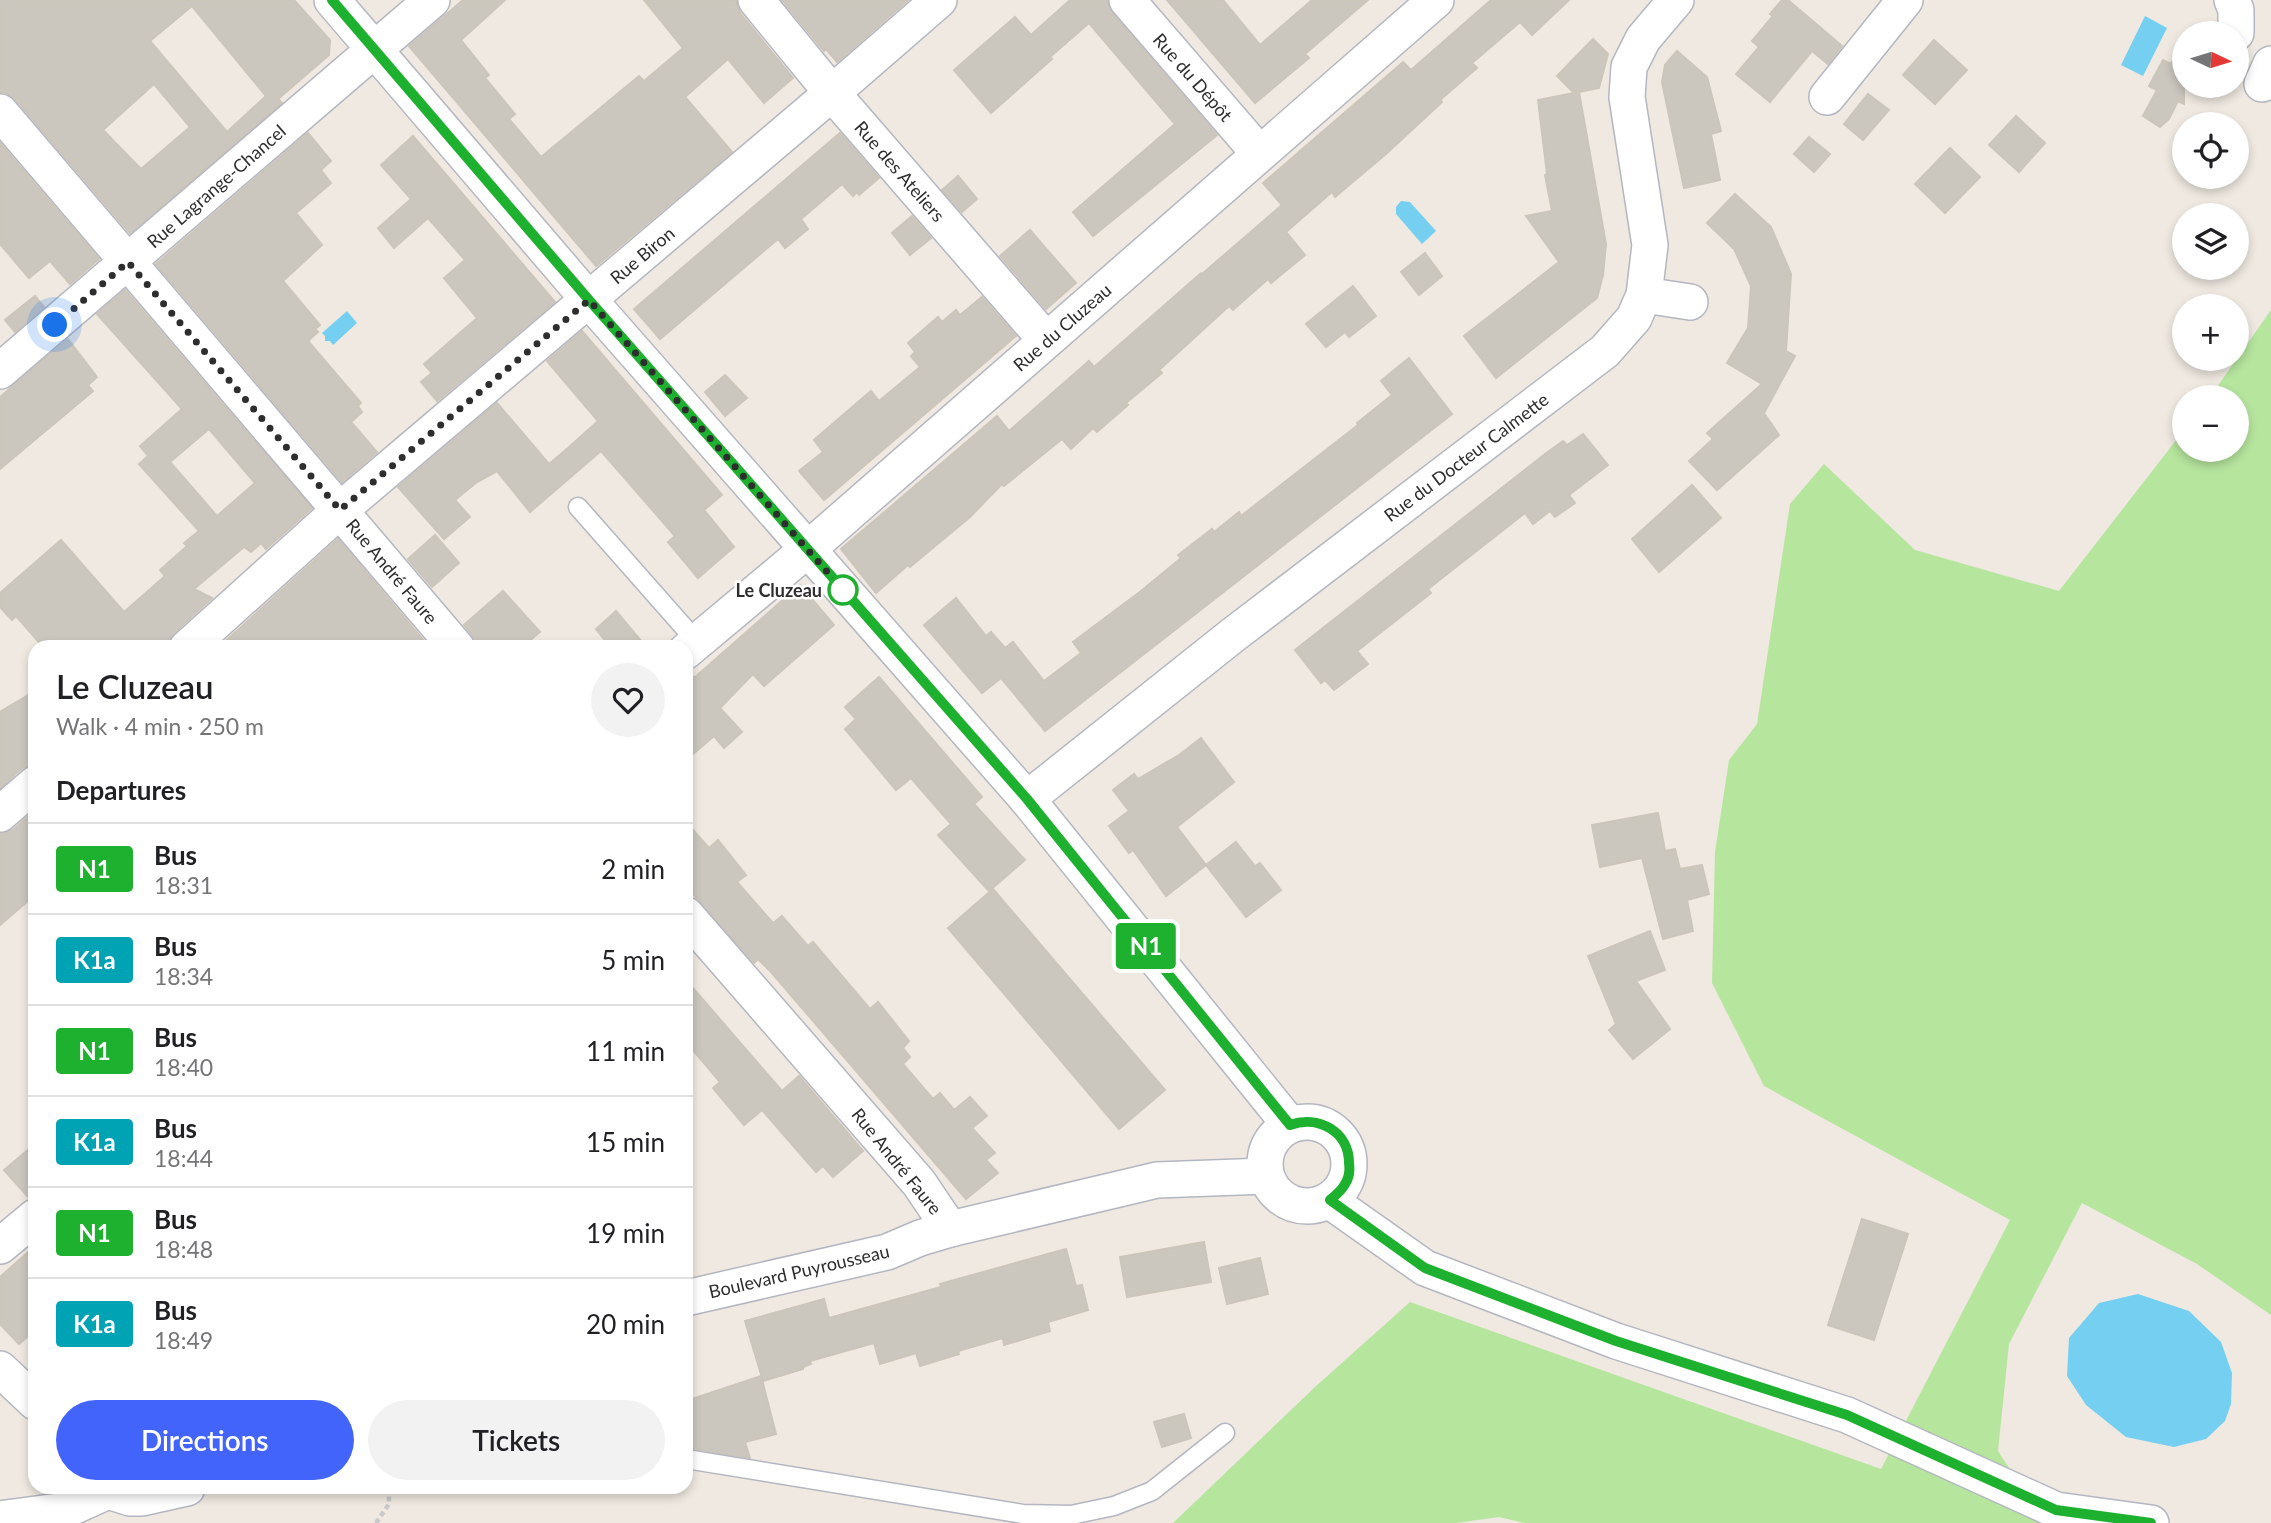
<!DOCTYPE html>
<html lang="en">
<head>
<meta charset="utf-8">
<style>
	:root { --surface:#fff; --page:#f2f2f2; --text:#202124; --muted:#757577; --line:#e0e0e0; --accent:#4264fb }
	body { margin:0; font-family:Lato,sans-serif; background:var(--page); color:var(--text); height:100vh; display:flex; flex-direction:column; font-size:26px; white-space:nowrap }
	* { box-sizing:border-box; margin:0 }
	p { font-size:23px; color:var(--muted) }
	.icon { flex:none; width:38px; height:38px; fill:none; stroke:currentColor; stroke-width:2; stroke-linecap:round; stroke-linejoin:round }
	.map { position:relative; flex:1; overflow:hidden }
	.details { position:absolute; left:28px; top:640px; width:665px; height:854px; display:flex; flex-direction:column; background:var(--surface); border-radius:21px; box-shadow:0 4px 10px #0003 }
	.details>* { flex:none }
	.badge { padding:0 14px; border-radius:5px; font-size:24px; line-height:46px }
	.needle { width:46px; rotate:94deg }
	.controls { position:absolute; left:2172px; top:21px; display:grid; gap:14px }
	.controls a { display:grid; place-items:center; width:77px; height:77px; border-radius:50%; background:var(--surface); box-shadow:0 4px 10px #0003; font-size:35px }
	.you { position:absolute; width:35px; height:35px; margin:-18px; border:5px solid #fff; border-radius:50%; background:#1a73e8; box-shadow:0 0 0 10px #1a73e833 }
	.map>.badge { position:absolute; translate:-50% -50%; box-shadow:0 0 0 4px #fff }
	h2 { padding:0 28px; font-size:26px; line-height:63px }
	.round { display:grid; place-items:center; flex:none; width:74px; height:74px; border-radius:37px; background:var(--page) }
	.head { display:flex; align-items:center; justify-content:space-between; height:119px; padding:0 28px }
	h1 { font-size:33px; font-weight:600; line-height:52px }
	.button { display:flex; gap:14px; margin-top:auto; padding:14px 28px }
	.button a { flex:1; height:80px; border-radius:42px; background:var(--accent); color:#fff; font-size:28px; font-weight:600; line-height:80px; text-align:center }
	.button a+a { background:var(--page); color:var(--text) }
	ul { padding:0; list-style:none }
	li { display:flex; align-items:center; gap:21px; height:91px; padding:0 28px; border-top:2px solid var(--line) }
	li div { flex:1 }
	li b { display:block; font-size:26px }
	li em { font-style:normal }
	li .badge { min-width:77px; font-weight:700; text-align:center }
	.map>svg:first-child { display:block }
	.green { fill:#b6e59e }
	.water { fill:#75cff0 }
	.building { fill:#cbc7bf; stroke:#cbc5ba; stroke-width:2; fill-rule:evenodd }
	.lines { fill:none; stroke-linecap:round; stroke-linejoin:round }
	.lane-casing { stroke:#b4b7c1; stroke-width:21 }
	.street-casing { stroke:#b4b7c1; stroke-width:38 }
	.path { stroke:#c9c9c9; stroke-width:4.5; stroke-dasharray:5 3.5; stroke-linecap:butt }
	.lane { stroke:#fff; stroke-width:18 }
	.street { stroke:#fff; stroke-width:35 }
	.line-casing { stroke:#fff; stroke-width:16 }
	.line { stroke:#1eb12f; stroke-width:10 }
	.walk { stroke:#2e2e2e; stroke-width:7; stroke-dasharray:0 12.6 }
	.stop-dot { fill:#fff; stroke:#1eb12f; stroke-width:3.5 }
	.labels { text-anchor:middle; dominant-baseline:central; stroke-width:5; stroke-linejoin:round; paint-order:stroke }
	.street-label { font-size:18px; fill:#2e2e2e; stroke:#fff }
	.stop-label { font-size:18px; font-weight:bold; fill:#2e2e2e; stroke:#fff; text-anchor:end }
</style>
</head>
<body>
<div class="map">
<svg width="2271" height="1523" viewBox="0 0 2271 1523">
	<rect width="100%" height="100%" fill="#efe9e1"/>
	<path class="green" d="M2271,310v1005l-74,-51 -115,-61 -73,141 -11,107 47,72h-520l-26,-6 -43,6h-283l142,-136 95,-85 471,167 129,-249 -246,-134 -52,-103 3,-131 14,-92 28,-36 33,-220 34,-40 91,86 144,41 125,-161v20h52v-53h-26z"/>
	<g class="water">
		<path d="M2145,16l22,12 -24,48 -22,-11z"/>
		<path d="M1401,201l9,1 26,29 -14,13 -26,-30v-7z"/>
		<path d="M347,311l10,12 -24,22 -3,-4h-5v-5l-3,-3z"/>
		<path d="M2138,1294l51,17 32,31 11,31 -1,31 -6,17 -19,18 -32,8 -48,-10 -40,-32 -19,-29 2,-38 30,-35z"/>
	</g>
	<g class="building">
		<path d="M0,0h294l36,40 -1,15 -51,44 4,4 -152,130 -115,-134 -8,-6 -7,-1zM192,6l74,90 -39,36 -77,-91zM154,84l36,43 -49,42 -38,-39z"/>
		<path d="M463,0h42l-44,40 28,35 -4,3 30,36 -6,5 32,38 98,-81 5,5 39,-33 -39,-48h92l4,13 53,65 -29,25 -36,-44 -43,38 47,55 -136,114 -187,-220z"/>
		<path d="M782,0h126l-71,62 -11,-13 -2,2z"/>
		<path d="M1070,0h37l5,13 105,122 -124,101 -20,-24 102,-88 -86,-101 -39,34 2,2 -61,54 -37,-43 61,-53 16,18z"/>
		<path d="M1167,0h56l37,45 52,-45h56l-63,54 4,4 -54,45z"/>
		<path d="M1491,0h78l-37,35 -12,-13 -48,41 5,5 -37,32 2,2 -56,52 -51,43 -3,-5 -46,40 19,23 -34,28 -3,-4 -35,31 -4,-4 -70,64 3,3 -36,30 2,2 -31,27 -4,-4 -22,21 -9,-10 -58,47 -2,-2 -32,33 -60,50 -2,-2 -32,28 -35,-44 156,-133 12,15 80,-70 5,6 107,-94 1,1 80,-69 -19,-22 140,-121 8,8z"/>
		<path d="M1782,0h6l54,46 -14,18 -16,-13 -42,51 -34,-28 23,-27 -7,-6 21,-25 -3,-2z"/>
		<path d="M1593,39l15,15 -9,34 -25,5 -17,-17z"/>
		<path d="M1934,40l33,30 -32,34 -32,-29z"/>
		<path d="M2184,40v64l-6,-3 -9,18 -9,8 -17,-11 14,-26 -8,-4 14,-26 8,4z"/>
		<path d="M1677,51l30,26 14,54 -10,3 9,46 -36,8 -22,-106 3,-17z"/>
		<path d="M1579,92l27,152 -3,31 -6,23 -101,80 -32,-42 95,-74 -33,-46 26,-5 -7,-36 2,-1 -9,-74z"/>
		<path d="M1868,94l21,16 -26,30 -19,-16z"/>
		<path d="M2016,116l29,27 -26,29 -30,-27z"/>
		<path d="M308,133l23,28 -10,9 10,13 -35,30 26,32 -39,36 37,44 -5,4 3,3 -10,9 53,62 -3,3 4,6 -11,10 26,30 -35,30 -186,-218z"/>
		<path d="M840,133l39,45 -20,17 -2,-3 -4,4 -11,-12 -41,35 7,10 -23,19 -7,-9 -118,100 -26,-30z"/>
		<path d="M413,136l142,166 -118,99 -16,-19 11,-9 -8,-9 53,-46 -33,-40 21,-18 -37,-42 -34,30 -16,-20 33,-29 -30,-34z"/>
		<path d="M1809,137l21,17 -16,18 -20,-18z"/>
		<path d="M0,143l99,116 -29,25 -20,-23 -21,17 -29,-34z"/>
		<path d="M1950,148l30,29 -35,36 -30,-29z"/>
		<path d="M958,176l19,23 -15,13 -20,-22z"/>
		<path d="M1735,194l36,33 20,47 -5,77 9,5 -31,57 15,22 -62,55 -28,-29 24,-22 -6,-6 55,-49 -35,-21 21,-35 3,-42 -17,-37 -27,-26z"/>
		<path d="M912,216l19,22 -21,17 -18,-22z"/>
		<path d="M1030,230l46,53 -30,26 -46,-53z"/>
		<path d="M1425,253l17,23 -23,19 -18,-23z"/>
		<path d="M1353,286l23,30 -27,21 -4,-5 -19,15 -20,-23z"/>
		<path d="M125,290l187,218 -46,41 -5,-6 -10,9 -7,-5 -50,42 18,9 -38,35 -6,8 -1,7h-123l-28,-32 -4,4 -12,-13v-14l61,-53 63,72 41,-36 -5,-6 27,-24 -3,-3 15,-12 -60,-67 9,-8 -8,-10 42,-37 -85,-95zM209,429l46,54 -38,33 -47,-54z"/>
		<path d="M35,296l9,11 -29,25 -10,-12z"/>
		<path d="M982,297l34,39 -192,164 -25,-29 24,-19 -9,-12 57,-49 8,10 41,-34 -9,-11 4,-4 -7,-9 30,-26 4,5 14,-12 4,5z"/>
		<path d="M582,331l140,164 -18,15 30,37 -36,31 -30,-36 7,-6 -74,-85 -71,61 -33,-41 -20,11 -22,18 15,17 -26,22 -46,-52 99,-84 52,61 19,-16 30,-27 -51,-60z"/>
		<path d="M68,339l29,38 -9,8 5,6 -93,78v-72z"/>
		<path d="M1409,358l43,56 -407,317 -44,-53 -19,15 -58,-68 32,-27 30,38 5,-4 14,16 8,-6 31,39 37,-28 -8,-11 68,-51 40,-33 -3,-3 34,-26 2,3 25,-20 2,4 117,-91 -1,-2 35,-28 -11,-14z"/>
		<path d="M725,375l22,23 -22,18 -20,-24z"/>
		<path d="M1583,434l25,31 -39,30 6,8 -20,14 -5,-6 -17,13 -8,-11 -97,76 3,4 -74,58 11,13 -34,26 -9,-10 -4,3 -26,-33 250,-196 18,-13 4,4z"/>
		<path d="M1692,485l29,33 -62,54 -27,-33z"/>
		<path d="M435,535l24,28 -27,24 -24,-28z"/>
		<path d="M338,539l92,109h-212z"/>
		<path d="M800,585l34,40 -70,61 -11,-12 -33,34 22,24 -18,16 -10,-12 -28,24v-86l3,-2 5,6z"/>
		<path d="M503,591l37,41 -19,16h-39l-18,-23z"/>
		<path d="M616,611l31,37h-36l-15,-19z"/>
		<path d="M879,677l103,120 -8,7 51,56 -36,31 -51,-56 13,-11 -40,-46 -15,12 -51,-61 11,-10 -11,-12z"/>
		<path d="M35,691v73l-13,4 -22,20v-76z"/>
		<path d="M1201,738l33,44 -57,45 29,38 -40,31 -33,-46 -4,3 -20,-27 20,-15 -16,-21 21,-16 4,5 41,-24z"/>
		<path d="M35,811v84l-35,30v-91l13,-4z"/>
		<path d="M1658,813l7,38 10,-2 5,20 22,-4 7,29 -22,6 6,31 -30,8 -21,-81 -42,9 -8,-42z"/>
		<path d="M686,822l23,26 9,-8 28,35 -9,7 36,41 9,-7 26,30 5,-4 57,67 8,-7 31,39 -6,7 7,9 -7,7 30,35 7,-6 14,17 16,-13 17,19 -15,12 23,25 -9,7 12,13 -32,26 -195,-227 -13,-13 -4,4 -68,-77z"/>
		<path d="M1236,842l19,24 5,-3 21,27 -35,27 -40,-52z"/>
		<path d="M993,889l172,201 -46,39 -171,-201z"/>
		<path d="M1650,931l15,39 -29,11 34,48 -37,30 -24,-29 7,-6 -28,-68z"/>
		<path d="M686,980l96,111 17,-15 64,75 -30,26 -10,-11 -7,6 -54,-62 -18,15 -31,-37 7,-6 -34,-40z"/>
		<path d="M35,1144v53l-6,1 -25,-28z"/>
		<path d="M1862,1219l46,15 -34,106 -46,-15z"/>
		<path d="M1204,1242l7,40 -84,15 -7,-40z"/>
		<path d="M35,1246v84l-16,14 -19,-20v-47z"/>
		<path d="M1066,1249l10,37 6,-1 6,25 -40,12 2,9 -46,14 -1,-7 -45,13 1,3 -39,12 -4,-13 -36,11 -6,-21 -64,18 1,3 -8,3v2l-40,12 -18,-60 79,-22 5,19 112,-31 -1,-3z"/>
		<path d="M1260,1258l8,36 -41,10 -8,-36z"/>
		<path d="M761,1376l15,58 -31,8 5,16 -64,-10v-47z"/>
		<path d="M1184,1414l7,24 -29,9 -8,-25z"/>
	</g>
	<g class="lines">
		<defs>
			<g id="lane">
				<path d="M578,507l119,135"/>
				<path d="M686,1459l337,55 48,1 43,-9 38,-15 73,-58"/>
			</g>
			<g id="street">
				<path d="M332,0l257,300 438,499 263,326"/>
				<path d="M756,0l76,93 214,247"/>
				<path d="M1127,0l132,153"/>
				<path d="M2232,0l4,10v23"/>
				<path d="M2262,84l9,-20"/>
				<path d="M1827,97l78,-97"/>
				<path d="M0,112l457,536"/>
				<path d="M1644,295l46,7"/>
				<path d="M0,371l432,-371"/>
				<path d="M187,648l153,-138 492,-417 107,-93"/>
				<path d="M686,651l122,-102 628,-549"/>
				<path d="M1027,799l206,-164 372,-284 29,-33 10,-23 6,-50 -23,-148 2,-30 14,-28 33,-39"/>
				<path d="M0,814l35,-30"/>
				<path d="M686,915l233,268 31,46"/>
				<circle cx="1307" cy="1164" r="42"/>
				<path d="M1330,1201l95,67 191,73 231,74 209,95 95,13"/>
				<path d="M0,1246l35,-29"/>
				<path d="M686,1298l201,-46 33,-14 30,-9 207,-49 109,-4"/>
				<path d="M0,1369l35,33"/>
				<path d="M0,1519l66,-9 42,-19 22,7h12l45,-10"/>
			</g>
		</defs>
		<use href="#lane" class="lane-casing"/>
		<use href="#street" class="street-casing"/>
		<g class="path">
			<path d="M240,1488l13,2 22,-2"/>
			<path d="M376,1523l13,-19v-16"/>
		</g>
		<use href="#lane" class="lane"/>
		<use href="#street" class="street"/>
	</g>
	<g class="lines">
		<defs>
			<path id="line" d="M332,0l257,300 438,499 263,326c28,-10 59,6 59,38 1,7 0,15 -4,21 -3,6 -10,12 -15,16l95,68 191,73 231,74 209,95 95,13"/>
		</defs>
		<use href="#line" class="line-casing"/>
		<use href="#line" class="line"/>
		<path class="walk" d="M55,325l73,-63 212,248 249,-210 261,298 -7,-8"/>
	</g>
	<circle class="stop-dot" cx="843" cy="590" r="14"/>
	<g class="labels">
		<g class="street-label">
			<text transform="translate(1193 77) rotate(49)">Rue du Dépôt</text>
			<text transform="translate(900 171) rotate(49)">Rue des Ateliers</text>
			<text transform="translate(216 186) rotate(-41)">Rue Lagrange-Chancel</text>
			<text transform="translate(642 255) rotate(-40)">Rue Biron</text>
			<text transform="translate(1062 327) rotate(-41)">Rue du Cluzeau</text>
			<text transform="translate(1466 457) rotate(-37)">Rue du Docteur Calmette</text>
			<text transform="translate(392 571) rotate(50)">Rue André Faure</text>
			<text transform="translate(897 1161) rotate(51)">Rue André Faure</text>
			<text transform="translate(799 1271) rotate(-13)">Boulevard Puyrousseau</text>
		</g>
		<g class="stop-label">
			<text x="822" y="590">Le Cluzeau</text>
		</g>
	</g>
</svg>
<div class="controls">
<a><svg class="needle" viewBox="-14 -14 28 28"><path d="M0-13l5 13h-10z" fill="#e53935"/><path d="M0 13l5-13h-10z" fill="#757577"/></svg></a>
<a><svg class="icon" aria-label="locate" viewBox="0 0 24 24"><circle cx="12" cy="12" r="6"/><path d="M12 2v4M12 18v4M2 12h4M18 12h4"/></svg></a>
<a><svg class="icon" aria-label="layers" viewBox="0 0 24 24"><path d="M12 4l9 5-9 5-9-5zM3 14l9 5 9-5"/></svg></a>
<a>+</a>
<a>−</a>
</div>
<div class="you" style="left:55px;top:325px"></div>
<b class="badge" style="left:1146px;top:946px;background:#1eb12f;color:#fff">N1</b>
<section class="details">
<div class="head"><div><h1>Le Cluzeau</h1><p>Walk · 4 min · 250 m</p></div><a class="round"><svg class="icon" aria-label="heart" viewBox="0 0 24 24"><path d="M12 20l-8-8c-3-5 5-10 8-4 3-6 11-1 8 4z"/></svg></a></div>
<h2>Departures</h2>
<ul>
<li><span class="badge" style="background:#1eb12f;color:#fff">N1</span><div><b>Bus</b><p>18:31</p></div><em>2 min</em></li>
<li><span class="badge" style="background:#00a3b4;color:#fff">K1a</span><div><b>Bus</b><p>18:34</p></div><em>5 min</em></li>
<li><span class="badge" style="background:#1eb12f;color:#fff">N1</span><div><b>Bus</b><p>18:40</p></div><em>11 min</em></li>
<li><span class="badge" style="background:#00a3b4;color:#fff">K1a</span><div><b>Bus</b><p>18:44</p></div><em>15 min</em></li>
<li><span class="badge" style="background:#1eb12f;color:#fff">N1</span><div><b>Bus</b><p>18:48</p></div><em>19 min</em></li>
<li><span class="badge" style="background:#00a3b4;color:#fff">K1a</span><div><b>Bus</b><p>18:49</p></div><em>20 min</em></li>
</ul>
<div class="button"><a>Directions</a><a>Tickets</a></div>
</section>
</div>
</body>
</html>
